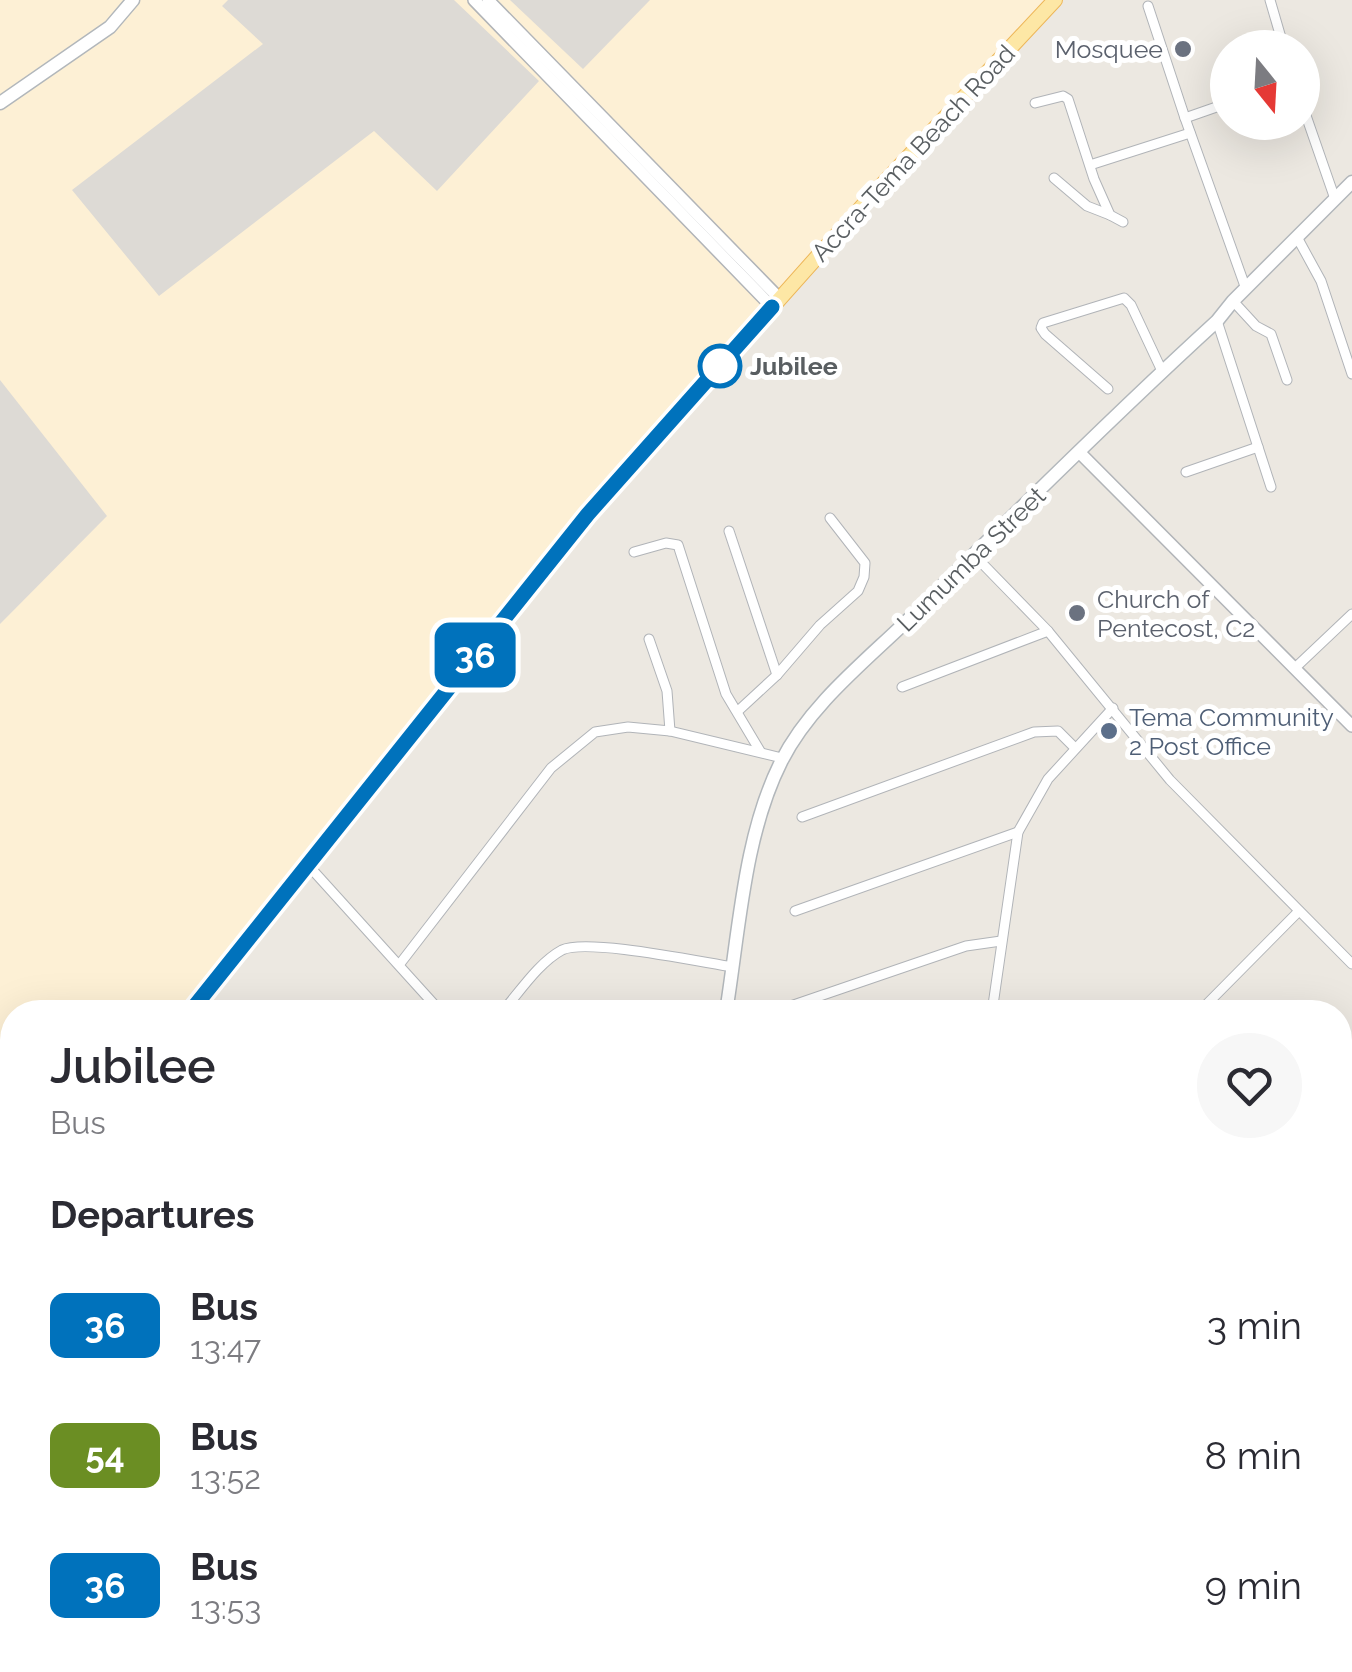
<!DOCTYPE html>
<html lang="en">
<head>
<meta charset="utf-8">
<style>
	:root { --surface:#fff; --page:#f7f7f7; --text:#2b2b33; --muted:#7c7c81 }
	body { margin:0; font-family:Raleway,sans-serif; background:var(--page); color:var(--text); height:100vh; display:flex; flex-direction:column; font-size:38px; white-space:nowrap }
	* { box-sizing:border-box; margin:0 }
	p { font-size:32px; color:var(--muted) }
	.icon { flex:none; width:55px; height:55px; fill:none; stroke:currentColor; stroke-width:2; stroke-linecap:round; stroke-linejoin:round }
	.map { position:relative; flex:1; overflow:hidden }
	.details { position:absolute; left:0px; top:1000px; width:1352px; height:672px; display:flex; flex-direction:column; background:var(--surface); border-radius:40px 40px 0 0; box-shadow:0 10px 40px #0002 }
	.details>* { flex:none }
	.badge { padding:0 20px; border-radius:15px; font-size:35px; line-height:65px }
	.needle { width:65px; rotate:162deg }
	.fabs { position:absolute; left:1210px; top:30px; display:grid; gap:20px }
	.fabs a { display:grid; place-items:center; width:110px; height:110px; border-radius:50%; background:var(--surface); box-shadow:0 10px 40px #0002; font-size:50px }
	.map>.badge { position:absolute; translate:-50% -50%; box-shadow:0 0 0 5px #fff }
	h2 { padding:0 50px; font-size:38px; line-height:90px }
	.round { display:grid; place-items:center; flex:none; width:105px; height:105px; border-radius:52px; background:var(--page) }
	.headline { display:flex; align-items:center; justify-content:space-between; height:170px; padding:0 50px }
	h1 { font-size:48px; font-weight:600; line-height:75px }
	ul { padding:0; list-style:none }
	li { display:flex; align-items:center; gap:30px; height:130px; padding:0 50px }
	li div { flex:1 }
	li b { display:block; font-size:38px }
	li em { font-style:normal }
	li .badge { min-width:110px; font-weight:700; text-align:center }
	.map>svg:first-child { display:block }
	.commercial { fill:#fdf0d5 }
	.industrial { fill:#dddad5 }
	.education { fill:#dcd7cf }
	.lines { fill:none; stroke-linecap:round; stroke-linejoin:round }
	.minor-casing { stroke:#b1b4b8; stroke-width:11 }
	.tertiary-casing { stroke:#b1b4b8; stroke-width:14 }
	.secondary-casing { stroke:#b2b7bb; stroke-width:15 }
	.primary-casing { stroke:#edb658; stroke-width:16 }
	.minor { stroke:#fff; stroke-width:9 }
	.tertiary { stroke:#fff; stroke-width:11 }
	.secondary { stroke:#fff; stroke-width:12 }
	.primary { stroke:#fde7a5; stroke-width:14 }
	.line-casing { stroke:#fff; stroke-width:22 }
	.line { stroke:#0072bc; stroke-width:15 }
	.worship-dot { fill:#6b7280; stroke:#fff; stroke-width:4 }
	.stop-dot { fill:#fff; stroke:#0072bc; stroke-width:5 }
	.service-dot { fill:#5c6f8a; stroke:#fff; stroke-width:4 }
	.labels { text-anchor:middle; dominant-baseline:central; stroke-width:10; stroke-linejoin:round; paint-order:stroke }
	.worship-label { font-size:25px; fill:#5b616d; stroke:#fff; text-anchor:end }
	.street-label { font-size:25px; fill:#595e61; stroke:#fff }
	.stop-label { font-size:25px; font-weight:bold; fill:#595e61; stroke:#fff; text-anchor:start }
	.service-label { font-size:25px; fill:#4e5e75; stroke:#fff; text-anchor:start }
</style>
</head>
<body>
<div class="map">
<svg width="1352" height="1672" viewBox="0 0 1352 1672">
	<rect width="100%" height="100%" fill="#ece8e1"/>
	<path class="commercial" d="M0,0h1052l-503,567 -357,445h-180v228l-12,16z"/>
	<g class="industrial">
		<path d="M228,0h226l85,81 -102,110 -63,-60 -215,165 -87,-106 191,-146 -41,-38z"/>
		<path d="M510,0h140l-67,69z"/>
		<path d="M0,380l107,136 -107,108z"/>
	</g>
	<path class="education" d="M1352,1607v65h-72l13,-12h47v-42z"/>
	<g class="lines">
		<defs>
			<g id="minor">
				<path d="M1270,0l14,48"/>
				<path d="M1148,6l37,112 43,-15"/>
				<path d="M1035,103l28,-7 5,3 26,80 16,36 13,7"/>
				<path d="M1302,104l33,95"/>
				<path d="M1185,118l61,171"/>
				<path d="M1090,165l100,-32"/>
				<path d="M1054,178l33,28 23,9"/>
				<path d="M1298,239l23,42 31,93"/>
				<path d="M1233,301l23,25 15,8 16,46"/>
				<path d="M1217,321l54,166"/>
				<path d="M1108,389l-63,-55 -4,-6 2,-5 81,-25 7,7 31,66"/>
				<path d="M1186,472l72,-25"/>
				<path d="M729,531l48,144"/>
				<path d="M634,552l32,-9 12,2 48,149 34,57"/>
				<path d="M973,554l75,77 122,149 182,184"/>
				<path d="M649,639l18,52 3,40"/>
				<path d="M1296,667l56,-53"/>
				<path d="M902,687l146,-56"/>
				<path d="M738,711l39,-36 43,-50 38,-34 6,-14 1,-14 -35,-45"/>
				<path d="M802,817l232,-85 24,-1 16,16"/>
				<path d="M308,865l133,147"/>
				<path d="M795,911l223,-79"/>
				<path d="M399,965l152,-197 44,-36 33,-5 42,4 112,27"/>
				<path d="M502,1012c17,-19 36,-49 60,-62 25,-12 138,12 171,17"/>
				<path d="M773,1012l193,-66 35,-5"/>
				<path d="M992,1012l26,-180 30,-53 65,-71"/>
				<path d="M1199,1012l100,-101"/>
				<path d="M1340,1132l12,20"/>
				<path d="M1340,1180l12,-11"/>
				<path d="M1340,1236l12,10"/>
				<path d="M1340,1409l12,-9"/>
				<path d="M0,1511l12,-5"/>
				<path d="M848,1660l14,12"/>
				<path d="M630,1661l1,-1"/>
				<path d="M90,1672l37,-12"/>
				<path d="M240,1672l22,-7 1,-5"/>
				<path d="M361,1672l14,-12"/>
				<path d="M746,1672l27,-12"/>
				<path d="M916,1672l29,-12"/>
			</g>
			<g id="tertiary">
				<path d="M474,0l298,307"/>
				<path d="M488,0l291,298"/>
				<path d="M1079,452l273,274"/>
			</g>
			<g id="secondary">
				<path d="M0,103l110,-76 23,-27"/>
				<path d="M726,1012c13,-80 18,-177 55,-250 29,-58 86,-102 131,-146 100,-100 201,-200 305,-295l16,-20 119,-119"/>
				<path d="M1340,1570l12,-12"/>
				<path d="M681,1660l10,12"/>
				<path d="M701,1660l11,12"/>
				<path d="M1194,1660l28,10 15,1"/>
				<path d="M385,1672l14,-12"/>
				<path d="M398,1672l18,-12"/>
				<path d="M1168,1672l15,-12"/>
			</g>
			<g id="primary">
				<path d="M190,1012l398,-498 278,-312 189,-202"/>
				<path d="M0,1258l12,-16"/>
			</g>
		</defs>
		<use href="#minor" class="minor-casing"/>
		<use href="#tertiary" class="tertiary-casing"/>
		<use href="#secondary" class="secondary-casing"/>
		<use href="#primary" class="primary-casing"/>
		<use href="#minor" class="minor"/>
		<use href="#tertiary" class="tertiary"/>
		<use href="#secondary" class="secondary"/>
		<use href="#primary" class="primary"/>
	</g>
	<g class="lines">
		<defs>
			<path id="line" d="M190,1012l398,-498 184,-207"/>
		</defs>
		<use href="#line" class="line-casing"/>
		<use href="#line" class="line"/>
	</g>
	<g class="worship-dot">
		<circle cx="1183" cy="49" r="10"/>
		<circle cx="1077" cy="613" r="10"/>
	</g>
	<circle class="stop-dot" cx="720" cy="366" r="20"/>
	<circle class="service-dot" cx="1109" cy="731" r="10"/>
	<g class="labels">
		<g class="worship-label">
			<text x="1163" y="49">Mosquee</text>
			<text x="1097" y="599" text-anchor="start">Church of<tspan x="1097" dy="29">Pentecost, C2</tspan></text>
		</g>
		<g class="street-label">
			<text transform="translate(913 153) rotate(-47)">Accra-Tema Beach Road</text>
			<text transform="translate(971 559) rotate(-44)">Lumumba Street</text>
		</g>
		<g class="stop-label">
			<text x="750" y="366">Jubilee</text>
		</g>
		<g class="service-label">
			<text x="1129" y="717">Tema Community<tspan x="1129" dy="29">2 Post Office</tspan></text>
		</g>
	</g>
</svg>
<div class="fabs">
<a><svg class="needle" viewBox="-14 -14 28 28"><path d="M0-13l5 13h-10z" fill="#e53935"/><path d="M0 13l5-13h-10z" fill="#7c7c81"/></svg></a>
</div>
<b class="badge" style="left:475px;top:655px;background:#0072bc;color:#fff">36</b>
<section class="details">
<div class="headline"><div><h1>Jubilee</h1><p>Bus</p></div><a class="round"><svg class="icon" aria-label="heart" viewBox="0 0 24 24"><path d="M12 20l-8-8c-3-5 5-10 8-4 3-6 11-1 8 4z"/></svg></a></div>
<h2>Departures</h2>
<ul>
<li><span class="badge" style="background:#0072bc;color:#fff">36</span><div><b>Bus</b><p>13:47</p></div><em>3 min</em></li>
<li><span class="badge" style="background:#6b8e23;color:#fff">54</span><div><b>Bus</b><p>13:52</p></div><em>8 min</em></li>
<li><span class="badge" style="background:#0072bc;color:#fff">36</span><div><b>Bus</b><p>13:53</p></div><em>9 min</em></li>
</ul>
</section>
</div>
</body>
</html>
